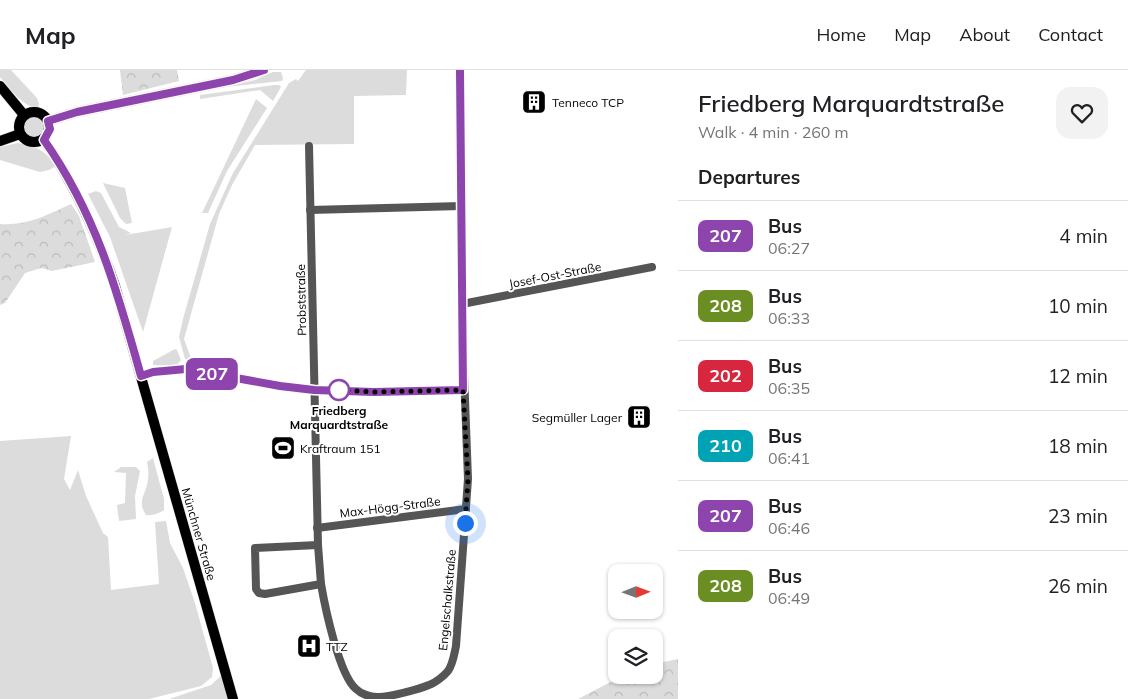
<!DOCTYPE html>
<html lang="en">
<head>
<meta charset="utf-8">
<style>
	:root { --surface:#fff; --page:#f2f2f2; --text:#202124; --muted:#757577; --line:#e0e0e0 }
	body { margin:0; font-family:Mulish,sans-serif; background:var(--page); color:var(--text); height:100vh; display:flex; flex-direction:column; font-size:19px; white-space:nowrap }
	* { box-sizing:border-box; margin:0 }
	p { font-size:16px; color:var(--muted) }
	.icon { flex:none; width:28px; height:28px; fill:none; stroke:currentColor; stroke-width:2; stroke-linecap:round; stroke-linejoin:round }
	.map { position:relative; flex:1; overflow:hidden }
	.details { display:flex; flex-direction:column; background:var(--surface); width:450px }
	.details>* { flex:none }
	.badge { padding:0 10px; border-radius:8px; font-size:18px; line-height:32px }
	.needle { width:32px; rotate:89deg }
	.tools { position:absolute; left:608px; top:494px; display:grid; gap:10px }
	.tools a { display:grid; place-items:center; width:55px; height:55px; border-radius:10px; background:var(--surface); box-shadow:0 1px 4px #0004; font-size:25px }
	.you { position:absolute; width:25px; height:25px; margin:-12px; border:4px solid #fff; border-radius:50%; background:#1a73e8; box-shadow:0 0 0 8px #1a73e833 }
	.map>.badge { position:absolute; translate:-50% -50%; box-shadow:0 0 0 2px #fff }
	h2 { padding:0 20px; font-size:19px; line-height:45px }
	.round { display:grid; place-items:center; flex:none; width:52px; height:52px; border-radius:15px; background:var(--page) }
	.headline { display:flex; align-items:center; justify-content:space-between; height:85px; padding:0 20px }
	h1 { font-size:24px; font-weight:600; line-height:38px }
	ul { padding:0; list-style:none }
	li { display:flex; align-items:center; gap:15px; height:70px; padding:0 20px; border-top:1px solid var(--line) }
	li div { flex:1 }
	li b { display:block; font-size:19px }
	li em { font-style:normal }
	li .badge { min-width:55px; font-weight:700; text-align:center }
	header { display:flex; align-items:center; gap:30px; box-sizing:border-box; height:70px; padding:0 25px; background:var(--surface); border-bottom:1px solid var(--line) }
	header strong { font-size:24px }
	nav { display:flex; gap:28px; margin-inline-start:auto; font-size:18px }
	main { display:flex; flex:1; min-height:0 }
	.map>svg:first-child { display:block }
	.green { fill:#dcdcdc }
	.forest { fill:url(#forest-crowns) }
	.lines { fill:none; stroke-linecap:round; stroke-linejoin:round }
	.major-casing { stroke:#dbdbdb; stroke-width:11 }
	.minor { stroke:#555; stroke-width:8 }
	.major { stroke:#000; stroke-width:10 }
	.line-casing { stroke:#fff; stroke-width:11 }
	.line { stroke:#8e44ad; stroke-width:8 }
	.walk { stroke:#000; stroke-width:5; stroke-dasharray:0 9 }
	.stop-dot { fill:#fff; stroke:#8e44ad; stroke-width:2.5 }
	.labels { text-anchor:middle; dominant-baseline:central; stroke-width:4; stroke-linejoin:round; paint-order:stroke }
	.poi-label { font-size:12px; fill:#000; stroke:#fff; text-anchor:start }
	.street-label { font-size:12px; fill:#000; stroke:#fff }
	.stop-label { font-size:12px; font-weight:bold; fill:#000; stroke:#fff }
</style>
</head>
<body>
<header>
<strong>Map</strong>
<nav><a>Home</a><a>Map</a><a>About</a><a>Contact</a></nav>
</header>
<main>
<div class="map">
<svg width="678" height="629" viewBox="0 0 678 629">
	<defs>
		<pattern id="forest-crowns" width="20" height="18" patternUnits="userSpaceOnUse" patternTransform="scale(1.25)"><rect width="20" height="18" fill="#dcdcdc"/><path d="M2 6a3 3 0 1 1 6 0M12 15a3 3 0 1 1 6 0" fill="none" stroke="#bbb"/></pattern>
	</defs>
	<rect width="100%" height="100%" fill="#fff"/>
	<g class="green">
		<path d="M0,0h11l26,28 2,6 -1,3c-14,2 -29,-20 -38,-30z"/>
		<path d="M306,0h101l-1,25 -52,1v48l-99,1 -23,40 -13,29 -35,125 7,19 45,11v1l-51,-11 -6,-22 4,-18 27,-95 23,-51 56,-90 7,-4 2,2z"/>
		<path d="M273,2h8l2,6 -1,3 -56,6 29,-7z"/>
		<path d="M274,15h5l2,2 -8,14 -13,-11 -60,9v-4z"/>
		<path d="M256,29l11,9 -40,63 -19,42h-6z"/>
		<circle cx="35" cy="58" r="11"/>
		<path d="M18,73c20,4 26,7 38,23l-7,4 -9,2 -40,-12v-13z"/>
		<path d="M103,113l22,5 7,35 -6,1 -6,-6z"/>
		<path d="M96,121l5,2 18,34 12,6 -6,2 47,-8 -29,105 -33,-95 -22,-43z"/>
		<path d="M175,279l2,1 4,10 -5,6 -23,-1v-4z"/>
		<path d="M71,366l-7,43 6,11 8,-20 8,26 17,37 5,4 3,53 48,-6 -4,-62 11,-1 4,22 13,25 12,35 18,65 -1,9 -11,9 -52,13h-149v-258z"/>
		<path d="M153,388l11,41v11c-4,3 -12,6 -18,5 -10,-15 1,-21 2,-36 1,-6 0,-12 -1,-17z"/>
		<path d="M121,397h15l4,4 -5,25 1,23 -17,2 -2,-16 8,-2 1,-30 -12,-1z"/>
		<path d="M223,604l7,25h-61l42,-14z"/>
	</g>
	<g class="forest">
		<path d="M120,0h57l2,11 -56,14z"/>
		<path d="M71,134l8,12 16,46 -43,9 -11,-3 -16,5 -20,30 -5,2v-81c27,2 47,-9 71,-20z"/>
		<path d="M678,589v40h-100l46,-24h30v-11z"/>
	</g>
	<g class="lines">
		<defs>
			<g id="major">
				<path d="M0,16l24,29"/>
				<circle cx="34" cy="57" r="15"/>
				<path d="M48,51l29,-9 156,-32 31,-10"/>
				<path d="M44,70c31,45 53,94 71,146l118,413"/>
				<path d="M0,71l20,-7"/>
			</g>
		</defs>
		<use href="#major" class="major-casing"/>
		<g class="minor">
			<path d="M309,76l9,399 3,39 -56,10 -6,-1 -3,-4 -1,-41 63,-3"/>
			<path d="M310,140l151,-4"/>
			<path d="M462,234l190,-37"/>
			<path d="M141,306l12,-4 33,-3 95,17 33,4 60,2 89,-2"/>
			<path d="M317,458l149,-19"/>
			<path d="M321,514c4,23 18,91 35,105 5,5 14,8 21,8 10,1 42,-8 52,-12 6,-2 15,-9 19,-14 5,-7 6,-16 8,-25l12,-167 -6,-159 -2,-250"/>
		</g>
		<use href="#major" class="major"/>
	</g>
	<g class="lines">
		<defs>
			<path id="line" d="M264,0l-31,10 -156,32 -29,9 2,8 -6,11c52,74 73,150 97,236l12,-4 33,-3 94,17 34,4 60,2 89,-2 -3,-320"/>
		</defs>
		<use href="#line" class="line-casing"/>
		<use href="#line" class="line"/>
		<path class="walk" d="M339,320l35,2 89,-2 5,90 -3,43"/>
	</g>
	<defs>
		<symbol id="building-square" viewBox="-11 -11 22 22"><rect x="-9" y="-9" width="18" height="18" rx="4" fill="#000" stroke="#fff"/><path d="M-4-6H4V6H1V3H-1V6H-4ZM-2.5-4.3h1.7v1.8h-1.7ZM.8-4.3h1.7v1.8H.8ZM-2.5-1h1.7V.8h-1.7ZM.8-1h1.7V.8H.8Z" fill="#fff"/></symbol>
		<symbol id="stadium-square" viewBox="-11 -11 22 22"><rect x="-9" y="-9" width="18" height="18" rx="4" fill="#000" stroke="#fff"/><path d="M0-5a6.5 5 0 1 0 0 10a6.5 5 0 1 0 0-10ZM-3.5-1.8h7v3.6h-7Z" fill="#fff"/></symbol>
		<symbol id="hospital-square" viewBox="-11 -11 22 22"><rect x="-9" y="-9" width="18" height="18" rx="4" fill="#000" stroke="#fff"/><path d="M-5-5h3v3.5h4V-5h3V5h-3V1.5h-4V5h-3Z" fill="#fff"/></symbol>
	</defs>
	<g fill-rule="evenodd">
		<use href="#building-square" x="520" y="18" width="28" height="28"/>
		<use href="#building-square" x="625" y="333" width="28" height="28"/>
		<use href="#stadium-square" x="269" y="364" width="28" height="28"/>
		<use href="#hospital-square" x="295" y="562" width="28" height="28"/>
	</g>
	<circle class="stop-dot" cx="339" cy="320" r="10"/>
	<g class="labels">
		<g class="poi-label">
			<text x="552" y="32">Tenneco TCP</text>
			<text x="622" y="347" text-anchor="end">Segmüller Lager</text>
			<text x="300" y="378">Kraftraum 151</text>
			<text x="326" y="576">TTZ</text>
		</g>
		<g class="street-label">
			<text transform="translate(555 205) rotate(-11)">Josef-Ost-Straße</text>
			<text transform="translate(301 230) rotate(-91)">Probststraße</text>
			<text transform="translate(390 437) rotate(-7)">Max-Högg-Straße</text>
			<text transform="translate(199 464) rotate(74)">Münchner Straße</text>
			<text transform="translate(447 530) rotate(-85)">Engelschalkstraße</text>
		</g>
		<g class="stop-label">
			<text x="339" y="340">Friedberg<tspan x="339" dy="14">Marquardtstraße</tspan></text>
		</g>
	</g>
</svg>
<div class="tools">
<a><svg class="needle" viewBox="-14 -14 28 28"><path d="M0-13l5 13h-10z" fill="#e53935"/><path d="M0 13l5-13h-10z" fill="#757577"/></svg></a>
<a><svg class="icon" aria-label="layers" viewBox="0 0 24 24"><path d="M12 4l9 5-9 5-9-5zM3 14l9 5 9-5"/></svg></a>
</div>
<div class="you" style="left:465px;top:453px"></div>
<b class="badge" style="left:212px;top:304px;background:#8e44ad;color:#fff">207</b>
</div>
<section class="details">
<div class="headline"><div><h1>Friedberg Marquardtstraße</h1><p>Walk · 4 min · 260 m</p></div><a class="round"><svg class="icon" aria-label="heart" viewBox="0 0 24 24"><path d="M12 20l-8-8c-3-5 5-10 8-4 3-6 11-1 8 4z"/></svg></a></div>
<h2>Departures</h2>
<ul>
<li><span class="badge" style="background:#8e44ad;color:#fff">207</span><div><b>Bus</b><p>06:27</p></div><em>4 min</em></li>
<li><span class="badge" style="background:#6b8e23;color:#fff">208</span><div><b>Bus</b><p>06:33</p></div><em>10 min</em></li>
<li><span class="badge" style="background:#d7263d;color:#fff">202</span><div><b>Bus</b><p>06:35</p></div><em>12 min</em></li>
<li><span class="badge" style="background:#00a3b4;color:#fff">210</span><div><b>Bus</b><p>06:41</p></div><em>18 min</em></li>
<li><span class="badge" style="background:#8e44ad;color:#fff">207</span><div><b>Bus</b><p>06:46</p></div><em>23 min</em></li>
<li><span class="badge" style="background:#6b8e23;color:#fff">208</span><div><b>Bus</b><p>06:49</p></div><em>26 min</em></li>
</ul>
</section>
</main>
</body>
</html>
